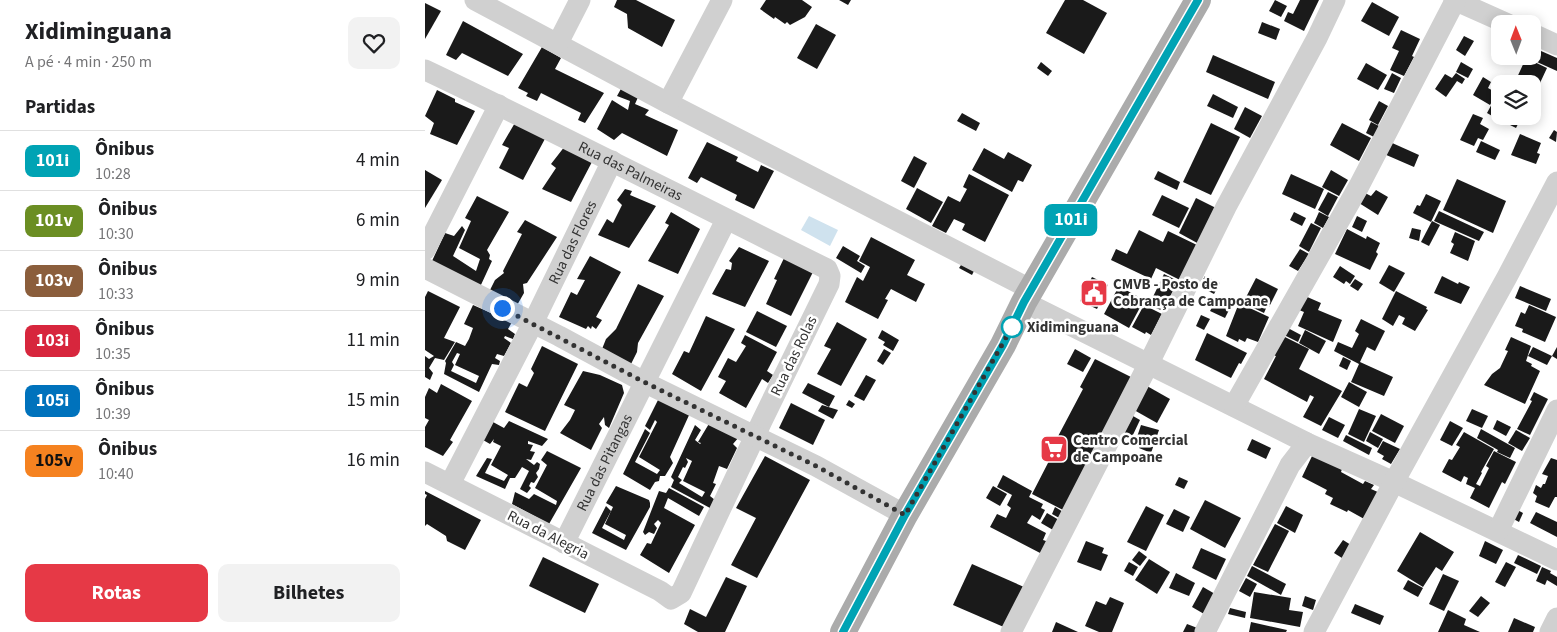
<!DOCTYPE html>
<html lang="pt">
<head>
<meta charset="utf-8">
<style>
	:root { --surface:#fff; --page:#f2f2f2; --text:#202124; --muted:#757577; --line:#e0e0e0; --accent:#e63946 }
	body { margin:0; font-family:"Source Sans 3",sans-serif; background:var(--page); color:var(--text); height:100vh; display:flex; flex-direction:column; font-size:19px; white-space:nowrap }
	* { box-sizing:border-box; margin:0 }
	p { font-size:16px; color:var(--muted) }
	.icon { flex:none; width:28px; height:28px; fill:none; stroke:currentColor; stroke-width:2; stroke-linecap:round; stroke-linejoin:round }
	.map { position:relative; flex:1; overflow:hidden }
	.drawer { display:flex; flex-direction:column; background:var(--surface); width:425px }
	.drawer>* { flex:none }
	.badge { padding:0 10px; border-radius:8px; font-size:18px; line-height:32px }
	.needle { width:32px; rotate:359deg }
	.fabs { position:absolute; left:1066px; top:15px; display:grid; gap:10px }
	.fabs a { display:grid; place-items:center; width:50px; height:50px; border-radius:10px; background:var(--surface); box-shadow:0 2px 12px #0003; font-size:25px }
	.you { position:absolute; width:25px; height:25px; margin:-12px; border:4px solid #fff; border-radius:50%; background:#1a73e8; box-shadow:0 0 0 8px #1a73e833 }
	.map>.badge { position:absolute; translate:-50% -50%; box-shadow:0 0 0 2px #fff }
	h2 { padding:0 25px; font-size:19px; line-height:45px }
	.round { display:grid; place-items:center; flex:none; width:52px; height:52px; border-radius:10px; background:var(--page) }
	.head { display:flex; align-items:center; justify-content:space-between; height:85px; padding:0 25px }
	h1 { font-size:24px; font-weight:700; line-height:38px }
	.button { display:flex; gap:10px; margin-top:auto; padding:10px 25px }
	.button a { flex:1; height:58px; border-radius:10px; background:var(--accent); color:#fff; font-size:20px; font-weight:700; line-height:58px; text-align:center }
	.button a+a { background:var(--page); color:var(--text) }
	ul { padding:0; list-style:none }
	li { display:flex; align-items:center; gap:15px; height:60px; padding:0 25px; border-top:1px solid var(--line) }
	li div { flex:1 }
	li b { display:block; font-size:19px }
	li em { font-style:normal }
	li .badge { min-width:55px; font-weight:700; text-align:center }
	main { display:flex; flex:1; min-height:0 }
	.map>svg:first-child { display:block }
	.water { fill:#cfe2ee }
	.building { fill:#1a1a1a; fill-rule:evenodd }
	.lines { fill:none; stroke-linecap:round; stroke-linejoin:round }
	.minor { stroke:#d0d0d0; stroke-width:21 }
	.major { stroke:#ababab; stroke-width:26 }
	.line-casing { stroke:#fff; stroke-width:11 }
	.line { stroke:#00a3b4; stroke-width:8 }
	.walk { stroke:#333; stroke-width:5; stroke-dasharray:0 9 }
	.stop-dot { fill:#fff; stroke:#00a3b4; stroke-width:2.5 }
	.labels { text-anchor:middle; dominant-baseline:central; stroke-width:5; stroke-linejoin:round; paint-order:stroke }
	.street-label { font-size:15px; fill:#333; stroke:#fff }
	.poi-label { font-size:15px; font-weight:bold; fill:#333; stroke:#fff; text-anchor:start }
	.stop-label { font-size:15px; font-weight:bold; fill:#333; stroke:#fff; text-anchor:start }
</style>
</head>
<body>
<main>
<section class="drawer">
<div class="head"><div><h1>Xidiminguana</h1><p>A pé · 4 min · 250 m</p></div><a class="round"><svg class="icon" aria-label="heart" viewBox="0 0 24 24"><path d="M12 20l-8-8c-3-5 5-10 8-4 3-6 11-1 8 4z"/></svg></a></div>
<h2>Partidas</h2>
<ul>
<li><span class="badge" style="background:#00a3b4;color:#fff">101i</span><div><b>Ônibus</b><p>10:28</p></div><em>4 min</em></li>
<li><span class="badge" style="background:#6b8e23;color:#fff">101v</span><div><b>Ônibus</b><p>10:30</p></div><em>6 min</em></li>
<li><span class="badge" style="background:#8b5e3c;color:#fff">103v</span><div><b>Ônibus</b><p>10:33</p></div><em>9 min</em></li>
<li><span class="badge" style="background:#d7263d;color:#fff">103i</span><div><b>Ônibus</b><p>10:35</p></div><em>11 min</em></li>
<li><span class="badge" style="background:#0072bc;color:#fff">105i</span><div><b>Ônibus</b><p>10:39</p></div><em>15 min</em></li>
<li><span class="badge" style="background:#f58220;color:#111">105v</span><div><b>Ônibus</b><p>10:40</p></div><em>16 min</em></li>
</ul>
<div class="button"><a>Rotas</a><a>Bilhetes</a></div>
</section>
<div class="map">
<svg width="1132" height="632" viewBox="0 0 1132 632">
	<rect width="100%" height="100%" fill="#fff"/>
	<path class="water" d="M384,216l29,14 -8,16 -29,-16z"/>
	<g class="building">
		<path d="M192,0h19l39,20 -13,27 -34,-19 -1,-14 -13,-7z"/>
		<path d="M341,0h36l10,7 -7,10 -15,8 -3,-3 -2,2 -10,-7 -1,2 -14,-10z"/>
		<path d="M414,0h12l-3,5z"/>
		<path d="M640,0h18l24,13 -23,41 -38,-21z"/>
		<path d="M850,0l12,6 -6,11 -12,-6z"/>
		<path d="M875,0h19l-15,31 -20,-10 4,-9 5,2z"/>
		<path d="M947,2l27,15 -10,19 -28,-15z"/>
		<path d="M0,3l16,8 -16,28z"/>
		<path d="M38,21l60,33 -15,22 -46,-23 -6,7 -10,-5z"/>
		<path d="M837,22l18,7 -4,11 -18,-7z"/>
		<path d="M391,24l20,11 -19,34 -20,-11z"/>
		<path d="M976,30l19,9 -8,17 2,1 -10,19 -14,-6 9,-19 -7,-3z"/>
		<path d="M1039,36l10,5 -9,15 -9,-6z"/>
		<path d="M117,47l19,11 -6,11 49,24 -19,30 -7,-3 3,-7 -40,-20 -4,8 -11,-5 2,-3 -10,-5z"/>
		<path d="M1116,51l16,7v13l-20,-9z"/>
		<path d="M788,55l62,27 -7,17 -62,-27z"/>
		<path d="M1101,58l21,10 -14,30v-14h-19z"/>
		<path d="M616,62l11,9 -4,5 -11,-8z"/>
		<path d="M1036,62l12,7 -5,9 -12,-6z"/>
		<path d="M941,63l21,12 -9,15 -21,-11z"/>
		<path d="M967,73l9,5 -7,15 -10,-4z"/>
		<path d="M1031,73l9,6 -3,5 -5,-3 -11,16 -11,-8 10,-15 7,4z"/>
		<path d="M1058,77l8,5 -3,6 9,5 -7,12 -17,-10z"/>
		<path d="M197,87l17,8 -4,9 14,6 -4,5 33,15 -11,26 -45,-23 -8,7 -17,-11 15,-29 16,10 2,-9 -13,-5z"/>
		<path d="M12,90l18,9v3l20,9 -18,34 -27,-11 4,-11 -9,-7z"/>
		<path d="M788,94l25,13 -5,11 -26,-12z"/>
		<path d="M1069,100l6,3v13h4l-3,5 -14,-8z"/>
		<path d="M954,101l9,5 -10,19 -9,-5z"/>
		<path d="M820,107l17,9 -12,22 -16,-9z"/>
		<path d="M537,113l18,10 -4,8 -19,-10z"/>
		<path d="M1048,114l10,4 -3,6 9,5 -6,11 -5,-2 -4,8 -14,-6z"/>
		<path d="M1082,116h15l-6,12 -12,-6z"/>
		<path d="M91,121l31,14 -24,45 -24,-12 10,-20 -7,-3z"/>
		<path d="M946,122l8,4 -5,11 -8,-4z"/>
		<path d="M786,123l29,14 -29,58 -28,-13z"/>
		<path d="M917,123l29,15 -12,23 -29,-16z"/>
		<path d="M1129,130l3,2 -1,10 -7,-4z"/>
		<path d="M1095,134l21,9 -4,10 3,1 -4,10 -25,-9z"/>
		<path d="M1056,141l19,9 -5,10 -19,-8z"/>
		<path d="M282,142l31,15 -2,4 22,11 3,-7 13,6 -20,38 -19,-9 2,-5 -36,-18 -4,6 -9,-5z"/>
		<path d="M965,142l29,13 -5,12 -30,-13z"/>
		<path d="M140,146l28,14 -22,42 -29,-13 14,-21 -5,-4z"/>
		<path d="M559,148l20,11 4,-7 24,13 -9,17 -5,-2 -6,12 -40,-22z"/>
		<path d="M489,156l13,7 -13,25 -13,-7z"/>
		<path d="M0,170l17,10 -17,28z"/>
		<path d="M906,170l17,10 -9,16 -17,-9z"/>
		<path d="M733,171l22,11 -3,8 -23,-11z"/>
		<path d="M544,174l40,21 -24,47 -23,-12 3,-6 -11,-5 -8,14 -14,-7 16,-30 12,6 7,-13 -4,-2z"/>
		<path d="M866,174l33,15 -9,20 -33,-15z"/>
		<path d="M1032,179l49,22 -13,32 -50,-23z"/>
		<path d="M492,188l26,14 -12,21 -25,-14z"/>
		<path d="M200,189l7,2 -2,4 26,11 -27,42 -31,-13 9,-16 6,4 9,-18 -5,-5z"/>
		<path d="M951,190l12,7 -10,18 -19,-12 6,-10 6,3z"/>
		<path d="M903,192l10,5 -10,19 -10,-6z"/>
		<path d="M1001,194l15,7 -10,21 -18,-9 4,-8 3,1z"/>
		<path d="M737,195l27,13 -10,20 -27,-13z"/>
		<path d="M52,196l32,16 -22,38 3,5 -1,4 3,2 -12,26 -48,-26 13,-28 9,3 8,-10 3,4 -12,26 23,15 4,-12 -21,-11 12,-27 -6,-3z"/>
		<path d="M771,198l20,10 -17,36 -20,-11z"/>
		<path d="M1014,211l45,21 -5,9 -45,-20z"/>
		<path d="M246,212l29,17 -22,45 -30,-13 21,-36 -4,-2z"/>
		<path d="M869,212l12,6 -4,8 -12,-6z"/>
		<path d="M894,212l10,5 -6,11 -9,-5z"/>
		<path d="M932,216l10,5 -5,11 -10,-5z"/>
		<path d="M100,220l32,17 -30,46 -4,1 1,9 -8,14 -27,-15 6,-12 9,-7 -1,-2 19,-37 -5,-2z"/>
		<path d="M1007,221l8,4 -11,21 -8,-4z"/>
		<path d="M886,223l10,5 -12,24 -10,-6z"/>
		<path d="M987,228l9,2 -2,11 -10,-3z"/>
		<path d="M922,229l19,10 1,-3 13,7 -4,9 2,2 -8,16 -35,-16z"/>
		<path d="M714,230l24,12 5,-11 29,14 -17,35 -24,-12 -5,11 -40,-19 5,-11 11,5z"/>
		<path d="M1030,232l20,9 -7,20 -18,-8 4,-9 -3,-2z"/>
		<path d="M446,237l44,23 -8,15 18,9 -9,18 -25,-13 -6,10 3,1 -10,19 -33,-17 12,-25 6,4 7,-14 -11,-6z"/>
		<path d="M418,246l17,10 -3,5 8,5 -4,7 -25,-15z"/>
		<path d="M314,247l30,14 -24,46 -33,-13 14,-25 5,1 1,-7 -3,-2z"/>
		<path d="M875,249l9,5 -11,17 -9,-5z"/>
		<path d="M165,256l31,16 -25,45 6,3 -6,9 -4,-3 -1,3 -3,-3 -2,3 -27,-12 12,-25 6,3 8,-15 -8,-1z"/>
		<path d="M360,256l29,14 -23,46 -25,-12 11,-24 -3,-1z"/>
		<path d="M538,262l12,7 -3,6 -13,-7z"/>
		<path d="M964,265l16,8 -11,19 -15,-9z"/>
		<path d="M915,266l15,10 -5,8 -4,-3 -2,3 -11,-7z"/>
		<path d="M739,274l14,7 -15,30 -14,-6z"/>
		<path d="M780,276l15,7 -6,11 -15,-8z"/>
		<path d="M1017,276l16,8 1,-2 11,5 -9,17 -27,-11z"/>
		<path d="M667,277l16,8 -11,24 -17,-8z"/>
		<path d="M831,278l22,11 -9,18 -2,-1 -3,7 -21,-10z"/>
		<path d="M930,279l8,5 -5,7 -8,-5z"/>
		<path d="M213,284l26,12 -26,47 -1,9 -6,12 -29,-15 4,-10 10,-10z"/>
		<path d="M694,286l25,14 -15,28 -25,-14z"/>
		<path d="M1095,286l31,13 -5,12 -31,-13z"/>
		<path d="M3,291l32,16 -16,31 11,4 -11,18 -9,-2 -6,10 4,5 -3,7 -5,-3v-21l4,3 5,-3 -9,-6v-53z"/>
		<path d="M971,291l31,16 -1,2 2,1 -13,21 -13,-7 3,-6 -6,-3 -6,11 -11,-7z"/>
		<path d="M880,296l16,7 -3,7 24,10 -9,22 -35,-16 6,-14 -5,-2z"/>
		<path d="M792,298l14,8 -6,12 -15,-7z"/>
		<path d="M814,303l30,14 -11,25 -11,-4 -2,4 -6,-3 -1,3 -12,-6z"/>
		<path d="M48,305l39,17 -4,7 7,5 -2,5 -8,-3 -1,2 7,5 -7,13 -7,-2 -2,4 5,3 -1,4 -7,-1 -13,28 -35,-18 2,-11 -1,-2 11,-19 9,4 4,-7 4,-11 -9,-4zM32,353l3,1 -5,11 24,11 -3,7 -25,-12 3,-6 -2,-3z"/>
		<path d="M719,305l18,9 -11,21 -5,-3 -1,2 -13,-7z"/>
		<path d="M1104,305l27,12 -11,25 -23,-10 1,-3 -8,-3 6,-14 4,2z"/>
		<path d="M332,311l30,15 -11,21 -30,-15z"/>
		<path d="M776,315l9,4 -6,11 -8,-4z"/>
		<path d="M281,316l29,13 -34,62 -29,-17 12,-23 5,2z"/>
		<path d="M936,319l24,12 -10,20 -8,-4 -7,15 33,15 -9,19 -33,-14 8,-18 -25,-13 4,-9 14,6 7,-14 -4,-3z"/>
		<path d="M412,322l30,17 -26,47 -24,-12 14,-25 -7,-3z"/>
		<path d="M861,327l15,8 -3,7 -16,-8z"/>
		<path d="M457,330l17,10 -6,11 -10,-6 2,-3 -7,-4z"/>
		<path d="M880,330l21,11 -7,13 -20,-11z"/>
		<path d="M782,333l40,20 -6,11 -2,-1 -8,15 -36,-18z"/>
		<path d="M320,335l32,17 -10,19 6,4 -5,8 -6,-4 -16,29 -27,-15 7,-12 -8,-4 10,-19 8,4 10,-16 -5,-3z"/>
		<path d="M858,336l26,13 -10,20 43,22 -21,35 -18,-9 11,-20 -4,-2 -3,7 -43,-23 12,-23 -3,-1z"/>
		<path d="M1086,337l20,9 -5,15 6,3 -1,2 9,5 -15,33 -41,-19 8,-11 8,-6 8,-17 -3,-1z"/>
		<path d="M117,346l36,18 -33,67 -40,-19 14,-29 8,4 7,-14 -3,-4z"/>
		<path d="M1108,347l19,9 -5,9 -19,-9z"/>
		<path d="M1132,347v12l-5,-3z"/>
		<path d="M459,349l7,4 -8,12 -6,-4z"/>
		<path d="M650,349l16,9 -8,14 -16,-8z"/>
		<path d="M918,357l8,4 -4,9 -8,-4z"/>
		<path d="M670,359l40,20 -72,131 -31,-16 17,-33 -3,-2 37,-70 -3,-2z"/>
		<path d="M158,371l17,4 22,10 2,8 -15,35 -4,-3 -1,-8 -5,7 3,4 -11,22 -31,-17 10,-13 5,-10 -11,-5z"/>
		<path d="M441,375l10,5 -12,21 -10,-5z"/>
		<path d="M924,382l18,10 -8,15 -18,-10z"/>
		<path d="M383,383l27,13 -6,11 -27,-14z"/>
		<path d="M16,384l31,17 -22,39 3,2 -10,14 -18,-9v-20l4,-7 -4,-2v-21l4,-9 8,5z"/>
		<path d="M722,386l23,13 -13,24 -23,-13z"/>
		<path d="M1109,392l14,7 -18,36 -13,-6 15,-28 -2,-1z"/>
		<path d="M234,398l31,15 -20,44 3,6 -8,13h-5l-1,5 -4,1 -5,8 -27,-16 22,-45 5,4 -15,29 22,12 3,-4 -21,-13 18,-35 -2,-2 -5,10 -5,-4z"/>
		<path d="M424,400l6,4 -3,4 -6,-3z"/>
		<path d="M366,403l34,17 -12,25 -34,-17z"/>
		<path d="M397,405l16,5 -5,9 -15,-8z"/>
		<path d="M934,409l17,7 -12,26 -16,-8z"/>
		<path d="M1047,409l16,7 -6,12 -16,-7z"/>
		<path d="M956,414l23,12 -9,17 -23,-12z"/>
		<path d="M708,416l7,4 -9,19 -8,-4z"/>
		<path d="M904,417l16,8 -7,13 -16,-8z"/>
		<path d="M1072,420l14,7 -5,9 -13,-7z"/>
		<path d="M84,421l39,18 -6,7 -14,-5v3l5,1 -3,6 5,1 -4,8 -5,-1 8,6 3,-3 3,2 -1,5 -3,4 2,4 -4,6 -3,-1 -2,4 2,2 -4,5 -7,-4 9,-18 -7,-4 -7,11h-5l-5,11 -29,-13 11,-18 5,1 -7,14 19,8 4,-6 -17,-10 10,-19 -8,-4 1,-3 -4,5 -7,-4 10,-18 11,6z"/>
		<path d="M1025,421l13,7 -11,18 -12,-6z"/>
		<path d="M285,422l29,15 -6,7 4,4 -10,21 -8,-3 -6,17 3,1 -6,12 5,4 -5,8 -39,-21 3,-7 -3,-3 24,-52 6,5 -6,10 5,4 1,-1 -3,-1zM261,458l6,3 -9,20 22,11 -3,5 -23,-14 3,-3 -4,-3 5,-10 2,1 3,-6z"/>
		<path d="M716,425l18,5 -8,23 -12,-5 3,-9 -5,-2z"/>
		<path d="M1056,429l34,19 -5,10 -13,-6 1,-2 -21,-12z"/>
		<path d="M1091,430l14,8 -8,13 -14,-8z"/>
		<path d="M945,432l13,7 -5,9 -12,-7z"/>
		<path d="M1039,432l30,17 -13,23 1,1 -6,11 4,2 9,-18 -3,-2 8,-15 22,11 -11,22 -3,-2 -13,26 -19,-10 5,-10 -9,-4 2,-6 -4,-2 -3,6 -19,-10 7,-13 3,1 8,-13 -4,-2z"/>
		<path d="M921,435l26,13 -3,7 -26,-14z"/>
		<path d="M827,439l19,9 -5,11 -19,-9z"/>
		<path d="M958,441l17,8 -9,15 -9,-5 2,-3 -7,-4z"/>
		<path d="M122,451l34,17 -32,56 -37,-20 3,-12 14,7 5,-5 22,11 1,-4 -22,-13 12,-23 -6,-5z"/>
		<path d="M888,454l29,15 -1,3 22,12 2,-3 9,4 -3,4 9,4 -14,27 -18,-10 -1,2 -17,-8 3,-6 -8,-4 2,-4 -25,-13z"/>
		<path d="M340,456l45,24 -53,98 -26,-13 25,-47 -20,-10z"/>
		<path d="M1126,458l6,2v37h-2l-6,11 -14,-6 2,-6 -4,-3 3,-8 5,3 2,-4h2l3,-8 -6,-2z"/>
		<path d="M578,475l29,16 -3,6 14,7 -2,4 4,2 -5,10 -8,-5 -5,8 19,10 -3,7 6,2 -7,12 -52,-27 7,-13 9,4 5,-10 -4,-3 5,-10 -15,-8z"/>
		<path d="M754,477l9,4 -4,8 -9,-4z"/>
		<path d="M191,486l33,14 1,3v4l-24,43 -34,-17 14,-27 5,5 -9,17 22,12 2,-5 -21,-11 8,-17 -7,-4z"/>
		<path d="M568,486l14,8 -7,12 -14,-8z"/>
		<path d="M244,488l35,19 -5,9 -31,-18 -4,10 31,17 -26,48 -29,-18 7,-12 4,1 10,-21 -3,-3 -4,4 3,4 -3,6 -5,-2 -4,3 -2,-3 16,-41 7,2z"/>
		<path d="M0,491l56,29 -16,30 -18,-9 -1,-5 -19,-12 -2,2v-27l2,-4 -2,-1z"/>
		<path d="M780,500l36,18 -16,30 -35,-19z"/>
		<path d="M721,506l18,9 -18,36 -19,-9z"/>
		<path d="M861,506l17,9 -8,18 -18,-10z"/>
		<path d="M630,507l10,6 -4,6 -9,-5z"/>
		<path d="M1087,507l11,6 -4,9 -11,-6z"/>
		<path d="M749,509l16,8 -7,15 -17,-8z"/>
		<path d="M1111,512l21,10v15l-27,-14z"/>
		<path d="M622,513l12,7 -6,10 -12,-7z"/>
		<path d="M850,524l14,7 -21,41 -15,-7z"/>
		<path d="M995,532l34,20 -12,19 -6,-4 -13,20 -26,-16z"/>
		<path d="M918,540l8,5 -9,13 -8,-5z"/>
		<path d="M661,541l18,7 -2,5 6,2 -7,16 -24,-9z"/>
		<path d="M1060,541l18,9 -7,14 -17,-8z"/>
		<path d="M776,548l25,11 -10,21 -24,-12z"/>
		<path d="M714,551l8,6 -7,9 -8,-6z"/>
		<path d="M1093,555l23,11 -4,8 -23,-11z"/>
		<path d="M118,557l56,27 -14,29 -56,-27z"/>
		<path d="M724,559l21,13 -13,22 -22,-14z"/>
		<path d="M704,562l9,5 -5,9 -9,-5z"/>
		<path d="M1081,562l10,5 -11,20 -10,-5z"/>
		<path d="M547,564l52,23 -18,41 -53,-23z"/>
		<path d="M827,566l34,18 -5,11 -34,-19z"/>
		<path d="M1117,567l9,4 -1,2 7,4v9l-10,-6 -2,5 -9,-4z"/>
		<path d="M751,573l19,10 -6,13 -20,-8z"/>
		<path d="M1018,574l16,7 -15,30 -15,-7z"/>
		<path d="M301,577l21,9 -22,46h-27l-14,-8 6,-15 16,8z"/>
		<path d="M821,578l11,6 -7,13 -11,-6z"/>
		<path d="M983,580l15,8 -5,9 -15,-8z"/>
		<path d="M778,587l19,11 -11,20 -19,-11z"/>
		<path d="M829,592l37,6 -2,12 14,2 -3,15 -50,-9z"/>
		<path d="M880,596l11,4 -3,10 -11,-4z"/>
		<path d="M1056,596l9,7 -12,14 -9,-6z"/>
		<path d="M685,597l14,6 -12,29h-13l-14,-6 11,-25 10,4z"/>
		<path d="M930,604l29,12 -4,9 -29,-12z"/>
		<path d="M805,608l16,4 -1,6 -17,-4z"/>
		<path d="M1023,610l18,9 -2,6 16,7h-42z"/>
		<path d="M1089,618l21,9 -2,5h-25z"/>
		<path d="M631,622l22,10h-26z"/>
		<path d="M826,622l36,8 -1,2h-37z"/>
		<path d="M762,624l13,5 -2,3h-15z"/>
	</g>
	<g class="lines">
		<g class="minor">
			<path d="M50,0l193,103 364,187"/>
			<path d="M1029,0l54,24"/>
			<path d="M1108,34l24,11"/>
			<path d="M133,43l22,-43"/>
			<path id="s1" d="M0,70c135,64 268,133 402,199l3,7 -1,8 -67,137 -81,172 -10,6 -11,-8 -235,-119"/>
			<path d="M243,103l54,-103"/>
			<path d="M0,250l74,-145"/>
			<path d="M0,268l134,68 87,47 170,83 89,49"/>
			<path d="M599,302l283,141 87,39 163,78"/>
			<path d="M809,406l125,-220 96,-185"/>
			<path id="s2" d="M25,484l83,-161 79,-162"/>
			<path d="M1073,531l59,-121"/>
			<path id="s3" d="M139,543l162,-323"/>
			<path d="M586,632l137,-267 78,-158 91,-169 18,-38"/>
			<path d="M780,632l85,-167 17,-22"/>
			<path d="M889,632l80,-150 113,-205 50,-95"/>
			<path d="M1125,632l7,-14"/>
		</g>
		<path class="major" d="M418,632l62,-117 98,-170 21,-43 174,-302"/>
	</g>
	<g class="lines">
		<defs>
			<path id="line" d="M418,632l62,-117 98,-170 21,-43 174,-302"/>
		</defs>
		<use href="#line" class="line-casing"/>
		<use href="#line" class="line"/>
		<path class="walk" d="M77,308l144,75 170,83 89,49 107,-188"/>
	</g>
	<defs>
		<symbol id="civic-square" viewBox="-11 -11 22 22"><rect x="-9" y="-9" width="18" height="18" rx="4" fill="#e63946" stroke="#fff"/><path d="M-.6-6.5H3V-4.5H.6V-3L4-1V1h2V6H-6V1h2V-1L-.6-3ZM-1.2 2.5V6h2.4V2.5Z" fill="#fff"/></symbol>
		<symbol id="supermarket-square" viewBox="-11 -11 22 22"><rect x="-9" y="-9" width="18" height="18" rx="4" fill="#e63946" stroke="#fff"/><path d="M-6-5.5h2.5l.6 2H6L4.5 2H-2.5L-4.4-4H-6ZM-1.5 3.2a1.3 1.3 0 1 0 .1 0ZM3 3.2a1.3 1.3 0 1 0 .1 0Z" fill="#fff"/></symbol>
	</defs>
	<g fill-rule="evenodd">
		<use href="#civic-square" x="653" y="277" width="32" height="32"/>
		<use href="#supermarket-square" x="613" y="433" width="32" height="32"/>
	</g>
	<circle class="stop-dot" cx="587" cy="327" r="10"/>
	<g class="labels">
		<g class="street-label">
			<text stroke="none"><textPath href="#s1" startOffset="229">Rua das Palmeiras</textPath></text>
			<text stroke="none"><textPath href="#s2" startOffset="271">Rua das Flores</textPath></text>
			<text transform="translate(369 356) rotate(-64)">Rua das Rolas</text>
			<text stroke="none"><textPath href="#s3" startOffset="90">Rua das Pitangas</textPath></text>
			<text transform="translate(123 535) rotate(27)">Rua da Alegria</text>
		</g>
		<g class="poi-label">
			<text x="688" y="284">CMVB - Posto de<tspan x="688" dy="17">Cobrança de Campoane</tspan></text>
			<text x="648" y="440">Centro Comercial<tspan x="648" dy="17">de Campoane</tspan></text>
		</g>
		<g class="stop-label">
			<text x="602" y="327">Xidiminguana</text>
		</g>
	</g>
</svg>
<div class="fabs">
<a><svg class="needle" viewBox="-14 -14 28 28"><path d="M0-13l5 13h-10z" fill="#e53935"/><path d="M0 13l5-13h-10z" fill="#757577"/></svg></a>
<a><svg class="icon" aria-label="layers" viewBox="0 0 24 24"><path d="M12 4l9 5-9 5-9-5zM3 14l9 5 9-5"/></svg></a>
</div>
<div class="you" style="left:77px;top:308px"></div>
<b class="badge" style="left:646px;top:220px;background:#00a3b4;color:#fff">101i</b>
</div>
</main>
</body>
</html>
